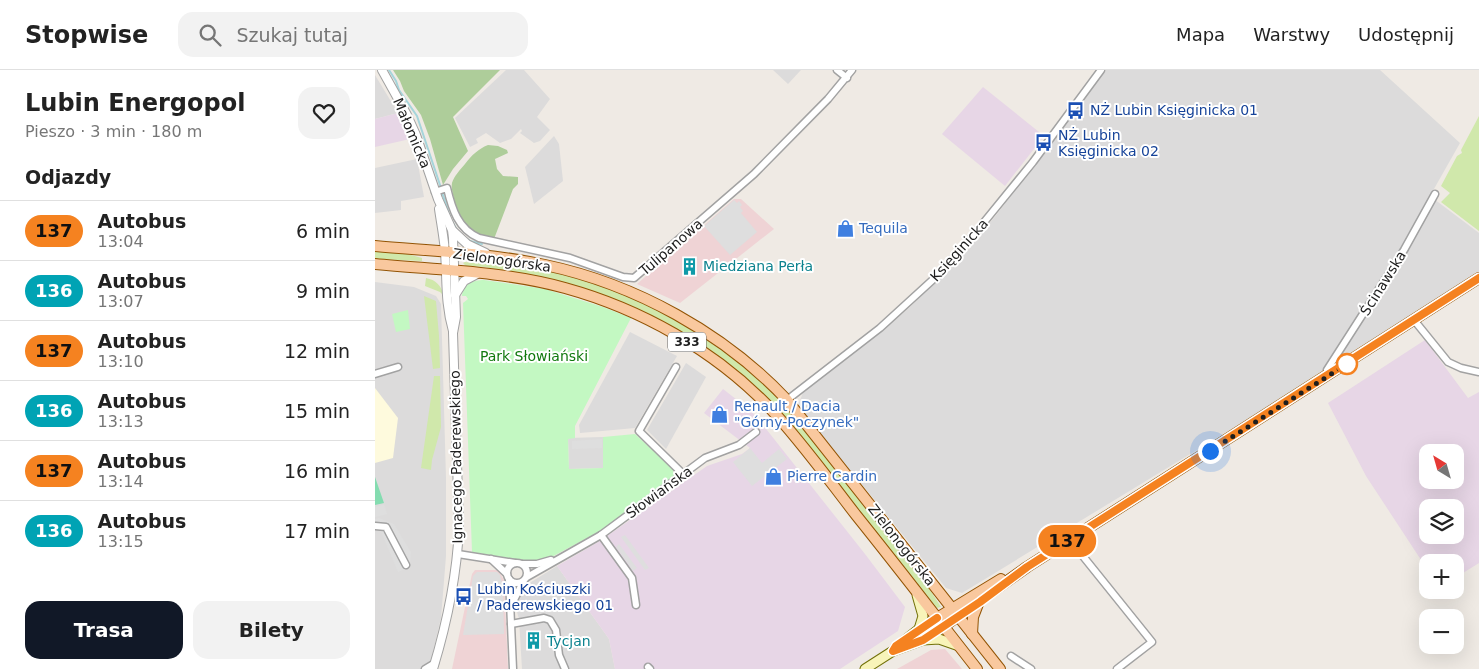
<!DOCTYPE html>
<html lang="pl">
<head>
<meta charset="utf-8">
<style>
	:root { --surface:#fff; --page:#f2f2f2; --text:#222; --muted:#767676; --line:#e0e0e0; --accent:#111827 }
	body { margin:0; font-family:"DejaVu Sans",sans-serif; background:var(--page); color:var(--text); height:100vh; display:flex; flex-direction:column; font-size:19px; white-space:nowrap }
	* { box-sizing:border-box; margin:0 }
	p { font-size:16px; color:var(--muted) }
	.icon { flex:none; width:28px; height:28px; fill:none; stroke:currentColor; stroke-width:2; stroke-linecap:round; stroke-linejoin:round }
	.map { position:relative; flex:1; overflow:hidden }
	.sheet { display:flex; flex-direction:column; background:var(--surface); width:375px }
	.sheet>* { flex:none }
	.badge { padding:0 10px; border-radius:16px; font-size:18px; line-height:32px }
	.needle { width:32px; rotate:323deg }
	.controls { position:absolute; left:1044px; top:374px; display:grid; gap:10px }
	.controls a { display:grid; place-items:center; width:45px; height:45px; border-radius:10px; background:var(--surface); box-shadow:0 5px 20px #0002; font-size:25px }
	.you { position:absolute; width:25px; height:25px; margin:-12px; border:4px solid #fff; border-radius:50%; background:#1a73e8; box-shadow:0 0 0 8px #1a73e833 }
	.map>.badge { position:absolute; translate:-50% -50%; box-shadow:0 0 0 2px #fff }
	h2 { padding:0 25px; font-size:19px; line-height:45px }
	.round { display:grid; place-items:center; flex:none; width:52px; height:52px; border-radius:15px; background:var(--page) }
	.summary { display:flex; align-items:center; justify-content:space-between; height:85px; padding:0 25px }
	h1 { font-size:24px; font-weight:800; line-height:38px }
	.action { display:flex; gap:10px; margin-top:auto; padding:10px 25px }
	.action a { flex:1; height:58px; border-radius:15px; background:var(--accent); color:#fff; font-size:20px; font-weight:800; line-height:58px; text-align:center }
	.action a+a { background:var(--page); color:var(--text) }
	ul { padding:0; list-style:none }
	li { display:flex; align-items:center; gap:15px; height:60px; padding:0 25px; border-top:1px solid var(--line) }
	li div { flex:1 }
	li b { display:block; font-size:19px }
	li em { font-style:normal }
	li .badge { min-width:55px; font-weight:700; text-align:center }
	header { display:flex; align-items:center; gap:30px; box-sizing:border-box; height:70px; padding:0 25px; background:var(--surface); border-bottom:1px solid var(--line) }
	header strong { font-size:24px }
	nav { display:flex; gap:28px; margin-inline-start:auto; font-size:18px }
	.search { width:350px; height:45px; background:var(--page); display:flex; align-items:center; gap:12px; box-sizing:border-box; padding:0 18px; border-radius:15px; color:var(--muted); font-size:19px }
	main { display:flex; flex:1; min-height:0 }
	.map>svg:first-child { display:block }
	.residential { fill:#dcdbdb }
	.commercial { fill:#efd3d5 }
	.industrial { fill:#e7d6e6; fill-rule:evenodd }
	.education { fill:#fefadd }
	.grass { fill:#d0e8ab }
	.forest { fill:#aecd9a }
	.park { fill:#c3f8c2 }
	.pitch { fill:#84dcb0 }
	.parking { fill:#dedede }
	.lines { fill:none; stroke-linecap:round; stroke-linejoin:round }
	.stream { stroke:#a5d5db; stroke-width:2 }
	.minor-casing { stroke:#a2a2a2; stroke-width:9 }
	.tertiary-casing { stroke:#a2a2a2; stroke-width:10 }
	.secondary-casing { stroke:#727108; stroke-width:11 }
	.primary-casing { stroke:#935404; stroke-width:12 }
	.minor { stroke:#fff; stroke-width:6 }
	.tertiary { stroke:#fff; stroke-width:8 }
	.secondary { stroke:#f8f4b9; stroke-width:9 }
	.primary { stroke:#f9c89e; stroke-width:10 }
	.line-casing { stroke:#fff; stroke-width:11 }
	.line { stroke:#f58220; stroke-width:8 }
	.walk { stroke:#1e1e1e; stroke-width:5; stroke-dasharray:0 9 }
	.stop-dot { fill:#fff; stroke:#f58220; stroke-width:2.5 }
	.labels { text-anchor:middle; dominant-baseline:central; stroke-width:4; stroke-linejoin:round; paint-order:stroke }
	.shield { fill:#fff; stroke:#626262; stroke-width:1 }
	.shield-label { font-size:12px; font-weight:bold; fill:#1e1e1e }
	.transit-label { font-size:14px; fill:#164399; stroke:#fff; text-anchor:start }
	.street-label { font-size:14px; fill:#1e1e1e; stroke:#fff }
	.shop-label { font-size:14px; fill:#366cbe; stroke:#fff; text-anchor:start }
	.culture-label { font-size:14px; fill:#0d838f; stroke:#fff; text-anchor:start }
	.park-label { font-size:14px; fill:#11790e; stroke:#fff }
</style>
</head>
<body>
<header>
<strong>Stopwise</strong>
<div class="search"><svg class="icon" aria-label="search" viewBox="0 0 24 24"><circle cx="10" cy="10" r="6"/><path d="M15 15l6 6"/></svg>Szukaj tutaj</div>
<nav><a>Mapa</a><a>Warstwy</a><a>Udostępnij</a></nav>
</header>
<main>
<section class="sheet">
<div class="summary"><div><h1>Lubin Energopol</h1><p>Pieszo · 3 min · 180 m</p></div><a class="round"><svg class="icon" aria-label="heart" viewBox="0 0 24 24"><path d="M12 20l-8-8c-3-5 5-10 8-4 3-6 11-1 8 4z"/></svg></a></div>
<h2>Odjazdy</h2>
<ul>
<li><span class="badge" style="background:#f58220;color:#111">137</span><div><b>Autobus</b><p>13:04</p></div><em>6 min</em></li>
<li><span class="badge" style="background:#00a3b4;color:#fff">136</span><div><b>Autobus</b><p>13:07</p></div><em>9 min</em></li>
<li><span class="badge" style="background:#f58220;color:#111">137</span><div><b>Autobus</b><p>13:10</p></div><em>12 min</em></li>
<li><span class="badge" style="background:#00a3b4;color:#fff">136</span><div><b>Autobus</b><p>13:13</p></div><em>15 min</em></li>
<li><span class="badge" style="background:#f58220;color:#111">137</span><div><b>Autobus</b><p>13:14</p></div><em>16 min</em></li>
<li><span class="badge" style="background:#00a3b4;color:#fff">136</span><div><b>Autobus</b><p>13:15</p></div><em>17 min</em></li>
</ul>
<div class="action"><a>Trasa</a><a>Bilety</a></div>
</section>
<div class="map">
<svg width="1104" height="599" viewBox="0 0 1104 599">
	<rect width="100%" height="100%" fill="#efeae4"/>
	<g class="residential">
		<path d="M131,0h18l26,29 -13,18 13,13 -10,11 -6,2 -14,-10 2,-2 -1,-2 -10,10 -11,4 -14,-10 -10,6 2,4 -8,4 -15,-29z"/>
		<path d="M398,0h28l-13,14z"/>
		<path d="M731,0h274l80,73 -30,53 49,37v41l-146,93 -371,226 -16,-5 -143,-176 -4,-9 5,-13 78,-59 28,-24 56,-55 31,-38z"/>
		<path d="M0,5l23,38 -23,6z"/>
		<path d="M179,66l5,8 4,37 -29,23 -9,-37z"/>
		<path d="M42,89l7,38 -23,4v9l-26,3v-45z"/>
		<path d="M0,212l39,5 22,9 5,8 5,174v78l-5,62 -12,51h-54z"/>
		<path d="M255,262l47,24 -42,72 -55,5 -1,-8z"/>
		<path d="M311,293l20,14 -40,72 -19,-19z"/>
		<path d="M228,367l1,31 -35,1 -1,-31z"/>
		<path d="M182,496l52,73 6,30h-93l-3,-50 -2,-7 1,-10 10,-18z"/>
	</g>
	<g class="commercial">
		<path d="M359,129h7l33,30 -94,74 -43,-19z"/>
		<path d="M100,500h23l6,10 4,89h-56l20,-95z"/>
		<path d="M570,579l17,20h-65l34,-19z"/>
	</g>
	<g class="industrial">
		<path d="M608,17l61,49 -39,50 -63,-52z"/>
		<path d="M23,43l12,26 -35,8v-28z"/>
		<path d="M1050,270l43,58 11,-6v171l-24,15v-16h-28v7l-61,-93 -38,-73zM1080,382v28h-28v-28zM1052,438h28v27h-28z"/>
		<path d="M348,319l27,21 9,10 106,134 40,53 -7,24 -58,38h-225l-6,-30 -52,-73 43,-25 107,-75 35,-12 8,-6 -46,-35z"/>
	</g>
	<path class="education" d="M0,318l23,30 -5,40 -18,5z"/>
	<g class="grass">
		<path d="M1104,46v115l-38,-29 9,-9 -9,-7 16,-30 5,-3 -1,-3z"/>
		<path d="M0,180l25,2 22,6v3l-47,-2z"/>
		<path d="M90,192l89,9 17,4 59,21 44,22 59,39 46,39 140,177 22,34 -4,1 -145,-180 -127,-103 -179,-58 -20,-1 -3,-3z"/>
		<path d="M51,208c10,2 15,7 18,18l-4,-4 -15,-6z"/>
		<path d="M49,226l12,5 3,35 1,32 -7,1z"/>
		<path d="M59,306h6l1,51 -9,33 -1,10 -10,-2z"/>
	</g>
	<g class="forest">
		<path d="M18,0h107l-47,47 15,34 -15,18 -10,16 -13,-46 -9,-24 -17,-24 -4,-10z"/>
		<path d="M113,75l10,1 9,4 1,3 -13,6 2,10 6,7 15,1v7l-5,5 -19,50c-24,-6 -34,-16 -40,-40 -1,-5 -3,-11 -2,-16 2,-7 8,-13 13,-19 7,-9 13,-15 23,-19z"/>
	</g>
	<g class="park">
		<path d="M109,210l61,9 58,18 28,11 -56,108v12l-7,1 1,30 34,-1v-31l32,-3 38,35 1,7 -74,55 -52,28 -17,3 -59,-10 -9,-249 5,-4 -2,-3h-4c1,-12 11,-16 22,-16z"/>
		<path d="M33,240l2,19 -14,3 -4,-18z"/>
	</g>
	<path class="pitch" d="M0,407l9,26 -9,2z"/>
	<g class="parking">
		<path d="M359,130l3,3 2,-2 3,4 -2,2 3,4 -2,2 16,19 -27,23 -26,-29z"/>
		<path d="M227,369v9l-30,1v-8z"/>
		<path d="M375,378l12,15 17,-14 8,10 -35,27 -19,-24z"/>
		<path d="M9,434l3,10 -12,3v-10z"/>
		<path d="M4,448l15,6 17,28 -1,15 -12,5 -18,-43h-5v-10z"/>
		<path d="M250,465l24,33 -4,2 -24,-33z"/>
		<path d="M244,474l18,24 -4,3 -17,-24z"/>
		<path d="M102,502h20l3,3 3,12 1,47 -41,1 10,-59z"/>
	</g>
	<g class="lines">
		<g class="stream">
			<path d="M14,0l7,11 3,9 18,26 24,72"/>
			<path d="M67,122l8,25"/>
			<path d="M77,151l5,9"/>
			<path d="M91,168l4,3 12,3"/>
		</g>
		<defs>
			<g id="minor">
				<path d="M462,0l10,8"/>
				<path d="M60,122l12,-4c5,21 11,41 32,50l91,20 53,19 11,1 120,-104 74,-75 24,-29"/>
				<path d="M1039,250l34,42 13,6 18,4"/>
				<path d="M301,297l-37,64 44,43"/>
				<path d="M952,300l77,-120 31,-56"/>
				<path d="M0,304l23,-7"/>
				<path d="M412,330l93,-72 58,-53 25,-27 70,-86 68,-92"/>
				<path d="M0,456l11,1 20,38"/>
				<path d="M226,465l31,43 4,27"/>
				<path d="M703,480l74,92 -35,27"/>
				<path d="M83,484l57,9"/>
				<path d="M116,489l16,15"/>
				<circle cx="142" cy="503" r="10"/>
				<path d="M148,494h14l14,-4"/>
				<path d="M152,507l74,-42 104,-77 34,-13 17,-13"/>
				<path d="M134,509l4,90"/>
				<path d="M137,534l11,-22"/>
				<path d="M136,554l33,-6 6,2 6,10 3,25 6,14"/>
				<path d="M636,586l20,13"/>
				<path d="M273,597l2,2"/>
				<path d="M50,599l10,-6"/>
			</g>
			<g id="tertiary">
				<path d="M7,0l25,45 9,20 22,64 14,31 1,8 3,79 -3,16 6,194c-2,48 -12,96 -26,142"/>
				<path d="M64,139c2,14 5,29 6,43 2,28 0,52 8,79"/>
				<path d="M78,161l14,13 19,9"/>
				<path d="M80,225l9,-14 15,-8"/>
			</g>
			<g id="secondary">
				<path d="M542,525l6,21 -4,13"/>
				<path d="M548,570l16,-1 20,7"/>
				<path d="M520,578l24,-19 18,-11"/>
				<path d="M490,599l28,-18 30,-11 21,-14"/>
			</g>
			<g id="primary">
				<path d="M0,176c56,5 114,7 170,19 90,19 179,68 242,135l213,269"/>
				<path d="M0,194c63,6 129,7 190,24 76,21 149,62 204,119 32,34 59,72 87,108 41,51 81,103 121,154"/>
				<path d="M562,548l64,-39"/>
				<path d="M569,556l83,-59 452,-289"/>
				<path d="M597,564l1,-17 5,-13"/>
			</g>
		</defs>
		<use href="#minor" class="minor-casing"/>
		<use href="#tertiary" class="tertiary-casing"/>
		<use href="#secondary" class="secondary-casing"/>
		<use href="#primary" class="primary-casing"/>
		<use href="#minor" class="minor"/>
		<use href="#tertiary" class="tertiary"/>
		<use href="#secondary" class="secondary"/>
		<use href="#primary" class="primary"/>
	</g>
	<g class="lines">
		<defs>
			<path id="line" d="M562,548l-41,28 -3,5 30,-11 57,-38 47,-35 452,-289"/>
		</defs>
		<use href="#line" class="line-casing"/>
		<use href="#line" class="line"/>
		<path class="walk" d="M835,381l137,-87"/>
	</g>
	<defs>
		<symbol id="bus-bare" viewBox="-9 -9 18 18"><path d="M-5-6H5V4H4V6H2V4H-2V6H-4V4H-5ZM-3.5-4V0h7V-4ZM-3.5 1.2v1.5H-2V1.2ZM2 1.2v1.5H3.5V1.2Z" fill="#1a4fb4" stroke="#fff" stroke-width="2.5" paint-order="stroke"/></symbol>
		<symbol id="shop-bare" viewBox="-9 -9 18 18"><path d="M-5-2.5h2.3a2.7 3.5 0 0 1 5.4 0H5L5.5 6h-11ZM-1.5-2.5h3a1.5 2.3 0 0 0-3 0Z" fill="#3f7fe0" stroke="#fff" stroke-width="2.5" paint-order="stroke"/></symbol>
		<symbol id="building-bare" viewBox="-9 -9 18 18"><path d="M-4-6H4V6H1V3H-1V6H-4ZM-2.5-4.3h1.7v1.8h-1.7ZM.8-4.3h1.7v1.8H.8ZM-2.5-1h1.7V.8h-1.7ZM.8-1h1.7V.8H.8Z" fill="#0f9aa8" stroke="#fff" stroke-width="2.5" paint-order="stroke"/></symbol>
	</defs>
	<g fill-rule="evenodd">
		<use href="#bus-bare" x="688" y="28" width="25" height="25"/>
		<use href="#bus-bare" x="656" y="60" width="25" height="25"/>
		<use href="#shop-bare" x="458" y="146" width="25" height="25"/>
		<use href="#building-bare" x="302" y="184" width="25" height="25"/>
		<use href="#shop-bare" x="332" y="332" width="25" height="25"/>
		<use href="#shop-bare" x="386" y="394" width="25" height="25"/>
		<use href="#bus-bare" x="76" y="514" width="25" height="25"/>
		<use href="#building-bare" x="146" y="558" width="25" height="25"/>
	</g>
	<circle class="stop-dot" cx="972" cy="294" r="10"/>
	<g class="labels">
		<rect class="shield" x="293" y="262.5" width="38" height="19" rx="4"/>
		<g class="shield-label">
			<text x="312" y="272">333</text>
		</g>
		<g class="transit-label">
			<text x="715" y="40">NŻ Lubin Księginicka 01</text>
			<text x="683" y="65">NŻ Lubin<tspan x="683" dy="16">Księginicka 02</tspan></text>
			<text x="102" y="519">Lubin Kościuszki<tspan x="102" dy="16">/ Paderewskiego 01</tspan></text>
		</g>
		<g class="street-label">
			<text transform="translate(37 63) rotate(67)">Małomicka</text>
			<text transform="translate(296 177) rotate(-41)">Tulipanowa</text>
			<text transform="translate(584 180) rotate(-48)">Księginicka</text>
			<text transform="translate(127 190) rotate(8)">Zielonogórska</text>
			<text transform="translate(1008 213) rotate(-58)">Ścinawska</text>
			<text transform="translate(81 387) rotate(-91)">Ignacego Paderewskiego</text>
			<text transform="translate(284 422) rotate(-36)">Słowiańska</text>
			<text transform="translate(527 475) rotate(52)">Zielonogórska</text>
		</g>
		<g class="shop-label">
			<text x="484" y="158">Tequila</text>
			<text x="359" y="336">Renault / Dacia<tspan x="359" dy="16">"Górny-Poczynek"</tspan></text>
			<text x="412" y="406">Pierre Cardin</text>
		</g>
		<g class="culture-label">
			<text x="328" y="196">Miedziana Perła</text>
			<text x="172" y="571">Tycjan</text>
		</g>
		<g class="park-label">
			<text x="159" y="286">Park Słowiański</text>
		</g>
	</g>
</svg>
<div class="controls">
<a><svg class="needle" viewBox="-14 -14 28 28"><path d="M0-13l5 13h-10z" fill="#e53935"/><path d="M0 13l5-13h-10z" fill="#767676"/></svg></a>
<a><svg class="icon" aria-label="layers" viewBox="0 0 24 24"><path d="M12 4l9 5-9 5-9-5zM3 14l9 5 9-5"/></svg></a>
<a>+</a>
<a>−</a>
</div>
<div class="you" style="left:835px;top:381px"></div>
<b class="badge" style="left:692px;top:471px;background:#f58220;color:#111">137</b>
</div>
</main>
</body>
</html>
